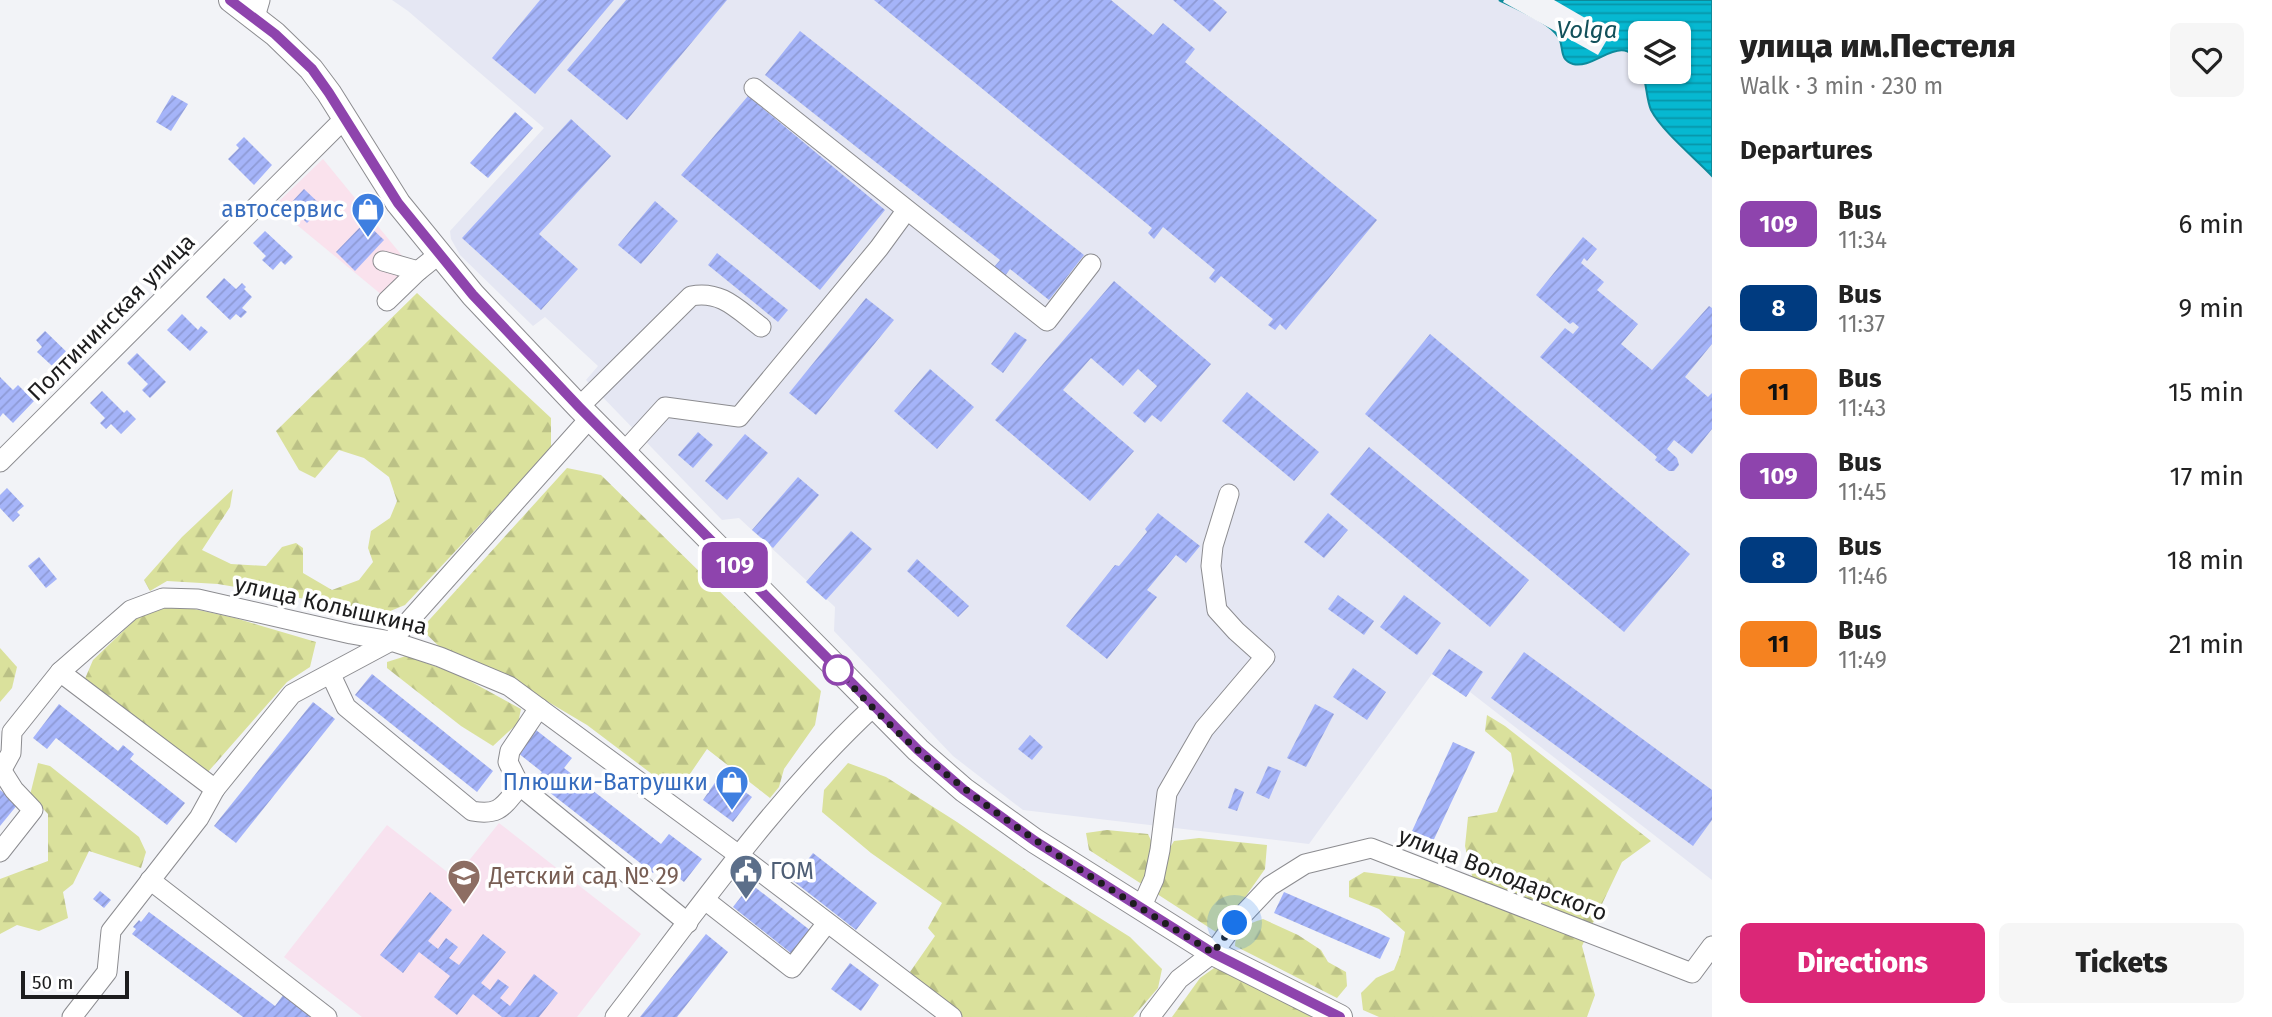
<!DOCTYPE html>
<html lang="en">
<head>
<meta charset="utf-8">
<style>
	:root { --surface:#fff; --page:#f6f6f6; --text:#222; --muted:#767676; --accent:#db2777 }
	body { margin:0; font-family:"Fira Sans",sans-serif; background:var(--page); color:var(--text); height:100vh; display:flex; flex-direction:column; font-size:26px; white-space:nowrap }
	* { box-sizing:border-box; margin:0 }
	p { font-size:23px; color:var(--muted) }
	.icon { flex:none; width:38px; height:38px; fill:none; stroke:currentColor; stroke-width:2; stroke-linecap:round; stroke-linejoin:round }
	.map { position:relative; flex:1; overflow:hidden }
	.drawer { display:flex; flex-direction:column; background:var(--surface); width:560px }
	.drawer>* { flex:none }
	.badge { padding:0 14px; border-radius:10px; font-size:24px; line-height:46px }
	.fabs { position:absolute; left:1628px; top:21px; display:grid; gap:14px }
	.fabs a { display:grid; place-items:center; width:63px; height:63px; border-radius:10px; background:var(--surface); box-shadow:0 2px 5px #0004; font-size:35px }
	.scale { position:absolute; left:21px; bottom:18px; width:108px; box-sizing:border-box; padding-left:7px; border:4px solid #1d1d1e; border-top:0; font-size:19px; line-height:24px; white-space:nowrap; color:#1d1d1e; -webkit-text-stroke:5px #fff; paint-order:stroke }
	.you { position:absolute; width:35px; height:35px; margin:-18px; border:5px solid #fff; border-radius:50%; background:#1a73e8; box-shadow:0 0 0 10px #1a73e833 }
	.map>.badge { position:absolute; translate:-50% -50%; box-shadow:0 0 0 4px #fff }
	h2 { padding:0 28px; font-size:26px; line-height:63px }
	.round { display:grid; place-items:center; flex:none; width:74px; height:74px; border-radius:10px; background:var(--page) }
	.summary { display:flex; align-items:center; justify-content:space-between; height:119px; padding:0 28px }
	h1 { font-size:33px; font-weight:800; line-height:52px }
	.button { display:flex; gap:14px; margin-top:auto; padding:14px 28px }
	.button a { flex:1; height:80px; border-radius:10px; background:var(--accent); color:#fff; font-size:28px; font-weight:800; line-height:80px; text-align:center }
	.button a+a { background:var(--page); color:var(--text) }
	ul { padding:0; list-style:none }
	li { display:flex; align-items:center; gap:21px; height:84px; padding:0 28px }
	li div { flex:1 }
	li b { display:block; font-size:26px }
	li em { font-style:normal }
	li .badge { min-width:77px; font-weight:700; text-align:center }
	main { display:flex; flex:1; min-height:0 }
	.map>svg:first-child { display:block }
	.commercial { fill:#fae2ed }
	.built { fill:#e5e7f3 }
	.education { fill:#f8e2ef }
	.forest { fill:url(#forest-firs) }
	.water { fill:url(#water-rules); stroke:#0d8a9b; stroke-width:2 }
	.pier { fill:#f2f3f7 }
	.building { fill:url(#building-hatch) }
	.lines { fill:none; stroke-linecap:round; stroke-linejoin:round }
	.minor-casing { stroke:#8c8c90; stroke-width:21 }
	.major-casing { stroke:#8c8c90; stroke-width:26 }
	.minor { stroke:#fff; stroke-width:19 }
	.major { stroke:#fff; stroke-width:24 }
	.line-casing { stroke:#fff; stroke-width:16 }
	.line { stroke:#8e44ad; stroke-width:10 }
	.walk { stroke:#1d1d1e; stroke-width:7; stroke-dasharray:0 12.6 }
	.stop-dot { fill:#fff; stroke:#8e44ad; stroke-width:3.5 }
	.labels { text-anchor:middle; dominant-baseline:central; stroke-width:7; stroke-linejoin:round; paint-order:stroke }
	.shop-label { font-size:23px; fill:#366cbe; stroke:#fff; text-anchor:end }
	.street-label { font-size:23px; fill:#1d1d1e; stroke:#fff }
	.service-label { font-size:23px; fill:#4e5e75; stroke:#fff; text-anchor:start }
	.education-label { font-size:23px; fill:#785e54; stroke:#fff; text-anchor:start }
	.water-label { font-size:24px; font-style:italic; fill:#12505a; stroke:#fff }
</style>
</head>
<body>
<main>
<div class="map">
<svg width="1712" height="1017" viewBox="0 0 1712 1017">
	<defs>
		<pattern id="forest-firs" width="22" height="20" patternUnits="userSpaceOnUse" patternTransform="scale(1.75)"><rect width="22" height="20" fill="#dae19c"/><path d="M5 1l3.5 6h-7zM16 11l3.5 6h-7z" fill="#bbc186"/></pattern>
		<pattern id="water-rules" width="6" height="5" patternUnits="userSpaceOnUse" patternTransform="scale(1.75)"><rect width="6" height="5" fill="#06b8d1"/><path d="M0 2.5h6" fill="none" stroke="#0795a9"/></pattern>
		<pattern id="building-hatch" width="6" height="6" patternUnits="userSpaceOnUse" patternTransform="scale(1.75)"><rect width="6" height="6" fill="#a5b4f9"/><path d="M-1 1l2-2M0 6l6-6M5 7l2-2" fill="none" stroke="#8e9ad5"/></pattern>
	</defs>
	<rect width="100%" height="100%" fill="#f2f3f7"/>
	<path class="commercial" d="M323,159l85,104 -3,9 -23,23 -108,-89z"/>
	<path class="built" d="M392,0h1107l51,27 9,12 4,18 15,8 17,-4 15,-10h12l10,4 8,11 7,29 11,25 54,56v704l-242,-188 -4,5 -34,-23 -123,170 -286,-34 -70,-54 -119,-125 1,-24 -96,-89 -17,2 -136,-140 12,-14 -53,-49 -12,9 -73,-71 -9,-16 -1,-8 94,-103 -136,-117z"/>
	<path class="education" d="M499,823l142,111 -64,83h-215l-78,-60 103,-132 68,53z"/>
	<g class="forest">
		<path d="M417,293l134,125v31l-146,156 -32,13 -56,-17 -99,-17 -51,-3 -17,10 -6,-11 38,-43 51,-48 -3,18 -28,43 29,14 35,2 16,-19 14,-4 7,5v25l29,17 27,-10 14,-18 -5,-14 3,-17 19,-13 7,-17 -8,-24 -25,-19 -25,-8 -24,28 -16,-8 -23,-39z"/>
		<path d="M567,468l34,7 220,216 -6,34 -31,44 -5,18 -9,11 -63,-49 -30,44 -90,-68 -74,-44 -67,-28 -25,-24z"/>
		<path d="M176,605l59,13 81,24 -6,25 -23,15 -80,91 -123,-92 9,-21 46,-44z"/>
		<path d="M0,648l17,19 -5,21 -12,14z"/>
		<path d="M406,656l51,18 64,35 -3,14 -25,23 -32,-20 -74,-58v-6z"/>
		<path d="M1487,715l18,11 146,115 -29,21 -40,84 13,49 -8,22h-208l-16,-7 -2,-17 15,-15 18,-8 6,-15 5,-23 -26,-23 -30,-12v-16l15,-9 53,7 56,1 -8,-34 3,-29 29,-5 17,-41 -3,-18 -26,-22z"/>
		<path d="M38,763l12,3 89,71 7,15 -5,16 -52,-17 -16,33 -10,8 5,26 -29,13 -22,-6 -17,9v-55l48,-18v-47l-18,-19z"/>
		<path d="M848,763l38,14 71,45 89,62 84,53 32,32 -4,19 -25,29h-171l-25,-18 -27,-27 25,-36 -7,-8 14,-25 -71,-50 -49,-41 2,-22z"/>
		<path d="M1107,830l41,4 7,15 13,2 6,-10 25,-3 68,7 -2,24 -46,65 -130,-84 -3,-17z"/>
		<path d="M1263,919l35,16 23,15 7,12 18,10 1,14 -10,12 -102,-52c1,-18 13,-22 28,-27z"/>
		<path d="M1217,966l97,51h-142l28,-39z"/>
	</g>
	<path class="water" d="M1499,0h213v176c-17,-18 -50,-45 -61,-66 -5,-12 -4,-26 -9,-38h36v-39h-38v33c-17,-37 -44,4 -67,-2 -14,-4 -9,-16 -14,-26 -9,-16 -43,-29 -60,-38z"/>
	<path class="pier" d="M1504,0h50l57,33 -13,22 -95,-53z"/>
	<g class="building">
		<path d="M540,0h74l-79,94 -43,-36z"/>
		<path d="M626,0h101l-100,120 -60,-50z"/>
		<path d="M874,0h237l42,35 10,-12 32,26 -10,13 192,158 -91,110 -6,-6 -5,6 -7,-5 5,-6 -52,-43 -6,7 -6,-5 6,-8 -52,-43 -9,12 -6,-6 4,-5z"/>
		<path d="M1173,0h40l14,12 -17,20z"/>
		<path d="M800,31l284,224 -35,45 -39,-31 -5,7 -11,-9 6,-7 -235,-185z"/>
		<path d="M172,95l16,9 -17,27 -15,-9z"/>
		<path d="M748,96l137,114 -65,80 -139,-115z"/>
		<path d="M515,112l18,16 -45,50 -18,-15z"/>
		<path d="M571,119l40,37 -72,78 39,35 -37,41 -79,-72z"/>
		<path d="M244,137l28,28 -18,20 -26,-26 11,-11 -3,-3z"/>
		<path d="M304,189l19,18 -16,16 -18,-18z"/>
		<path d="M655,201l23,20 -37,43 -23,-19z"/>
		<path d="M365,222l19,18 -29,31 -19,-19z"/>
		<path d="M265,231l28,26 -8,8 -4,-4 -8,9 -11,-10 4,-4 -13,-13z"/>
		<path d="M1583,237l14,12 -10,12 -3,-3 -3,5 23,19 -7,8 41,34 -17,20 31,26 57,-64 3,2v36l-27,33 23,20 4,-4v36l-20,25 -18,-14 -7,9 10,9 2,7 -5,6h-5l-14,-11 2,-3 -117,-100 25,-29 8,6 6,-7 -6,-5 -3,2 -34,-29z"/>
		<path d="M717,253l71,57 -10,12 -70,-57z"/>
		<path d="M224,278l12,11 6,-6 4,4 -2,2 8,8 -10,11 5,4 -6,6 -5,-4 -6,6 -24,-23z"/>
		<path d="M1114,281l97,83 -50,58 -9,-7 -7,8 -12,-10 24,-27 -19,-17 -15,17 -32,-28 -28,32 71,61 -44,50 -95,-81z"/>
		<path d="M866,298l28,22 -78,95 -27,-22z"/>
		<path d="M182,314l16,16 3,-4 7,6 -18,19 -23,-21z"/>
		<path d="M45,331l31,30 -14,14 -25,-23 5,-5 -6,-7z"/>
		<path d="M1015,332l12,8 -24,33 -12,-9z"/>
		<path d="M1430,334l260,220 -66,78 -259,-218z"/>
		<path d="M137,353l29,29 -16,16 -8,-8 6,-6 -21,-21z"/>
		<path d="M930,369l44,38 -37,42 -43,-38z"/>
		<path d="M0,377l13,13 5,-5 16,16 -21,22 -10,-10 -3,4z"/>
		<path d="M102,391l22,22 3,-3 9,9 -15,15 -10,-10 -5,5 -6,-6 5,-5 -15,-15z"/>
		<path d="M1247,392l72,60 -25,29 -72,-60z"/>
		<path d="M698,432l15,13 -20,23 -15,-13z"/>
		<path d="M745,434l23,19 -41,47 -22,-19z"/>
		<path d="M1369,447l160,133 -39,47 -160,-133z"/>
		<path d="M798,477l21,18 -46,53 -21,-18z"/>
		<path d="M7,488l17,18 -7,6 3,3 -7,7 -13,-14v-13z"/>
		<path d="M1158,513l42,33 -14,17 -10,-8 -29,35 10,7 -50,62 -41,-33 49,-61 4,1 28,-34 -2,-3z"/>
		<path d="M1328,513l20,17 -24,28 -20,-16z"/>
		<path d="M851,531l21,18 -46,51 -20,-18z"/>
		<path d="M39,557l18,22 -11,9 -18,-22z"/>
		<path d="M917,559l52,47 -11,11 -51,-46z"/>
		<path d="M1338,595l36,26 -10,14 -36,-26z"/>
		<path d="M1404,595l37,28 -24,32 -37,-28z"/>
		<path d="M1449,649l34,23 -17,25 -34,-23z"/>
		<path d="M1524,652l188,138v30l-19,26 -202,-148z"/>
		<path d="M1353,668l33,24 -19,28 -34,-23z"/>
		<path d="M372,674l121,97 -16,21 -122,-97z"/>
		<path d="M313,702l22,17 -99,124 -22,-17z"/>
		<path d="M59,704l59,47 5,-6 11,9 -4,5 55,44 -18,22 -111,-87 -9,11 -14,-11z"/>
		<path d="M1315,704l19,10 -28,53 -19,-9z"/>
		<path d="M536,730l36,28 -8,10 97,76 8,-10 33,25 -18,23 -24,-18 -7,9 -118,-92 7,-9 -24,-19z"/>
		<path d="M1030,735l13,12 -11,13 -14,-11z"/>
		<path d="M1453,742l22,10 -47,100 -21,-10z"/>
		<path d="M1268,766l13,5 -12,28 -13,-6z"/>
		<path d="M721,774l31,23 -19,25 -30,-22z"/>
		<path d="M1235,788l9,4 -7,19 -9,-3z"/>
		<path d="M0,790l18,14 -18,22z"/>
		<path d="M813,853l64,50 -21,27 -64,-50z"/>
		<path d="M751,884l60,47 -19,23 -59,-47z"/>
		<path d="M100,891l11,9 -7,8 -11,-9z"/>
		<path d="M430,892l22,18 -24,31 10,8 8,-11 12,9 -9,11 10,7 24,-31 23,18 -25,31 9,7 8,-11 11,8 -9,11 10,8 24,-32 24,19 -19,24h-37l-29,-23 -16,21 -23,-18 16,-21 -31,-24 -16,21 -23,-18z"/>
		<path d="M1284,892l106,46 -10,21 -106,-46z"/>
		<path d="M149,912l126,94 9,-12 31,23h-72l-111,-83 4,-5 -3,-2 6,-7 2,2z"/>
		<path d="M706,934l22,18 -51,65h-37z"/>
		<path d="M850,963l29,22 -18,26 -30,-22z"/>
	</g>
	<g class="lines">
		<defs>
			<g id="minor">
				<path d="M255,17l5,-17"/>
				<path d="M754,88l293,233 44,-57"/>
				<path d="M383,261l35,10"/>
				<path d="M387,301l31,-30 20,-16"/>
				<path d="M579,407l112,-111c31,-6 47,14 70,31"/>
				<path d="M624,452l41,-45 74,10 140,-169 27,-37"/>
				<path d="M0,462l345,-344"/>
				<path d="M60,672l155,117 77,-95 99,-53 199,-223"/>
				<path d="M331,675l15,32 126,104c28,5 31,-5 48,-25"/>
				<path d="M539,708l-29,43 -2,11 12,24 168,137"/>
				<path d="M0,773l11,-20 1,-21 48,-60 71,-62 32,-12 35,1 153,35 40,7 49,16 69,29 231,170 212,161"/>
				<path d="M0,852l33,-42 -19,-20 -12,-19"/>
				<path d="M150,880l177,137"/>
				<path d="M705,900l87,68 35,-45"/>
				<path d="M1141,908l13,-29 6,-29 7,-57 37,-64 61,-72 -29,-26 -19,-21 -6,-44 2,-20 16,-52"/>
				<path d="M72,1017l35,-45 4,-41 88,-113 16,-29"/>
				<path d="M615,1017c82,-106 160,-219 258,-310"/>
				<path d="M1150,1017l29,-38 34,-26 22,-30 35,-37 35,-22 66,-16 321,125 20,-27"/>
			</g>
			<path id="major" d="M231,0l44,34 36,35 18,24 69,110 75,92 106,112 339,343 46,40 71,51 178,112 127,64"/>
		</defs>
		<use href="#minor" class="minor-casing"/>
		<use href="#major" class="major-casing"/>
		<use href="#minor" class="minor"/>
		<use href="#major" class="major"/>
	</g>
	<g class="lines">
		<defs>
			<path id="line" d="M230,0l45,34 37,35 17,24 69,110 75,92 106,112 339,343 46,40 71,51 178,112 127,64"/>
		</defs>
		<use href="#line" class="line-casing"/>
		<use href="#line" class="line"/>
		<path class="walk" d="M838,670c104,121 241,199 375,283l22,-30"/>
	</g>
	<defs>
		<symbol id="shop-pin" viewBox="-11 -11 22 30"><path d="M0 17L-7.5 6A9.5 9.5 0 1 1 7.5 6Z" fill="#3f7fe0" stroke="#fff"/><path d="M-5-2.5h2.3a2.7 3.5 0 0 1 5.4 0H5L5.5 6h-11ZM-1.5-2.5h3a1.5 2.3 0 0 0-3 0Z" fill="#fff"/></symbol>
		<symbol id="civic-pin" viewBox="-11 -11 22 30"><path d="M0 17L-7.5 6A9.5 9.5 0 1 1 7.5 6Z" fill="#5c6f8a" stroke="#fff"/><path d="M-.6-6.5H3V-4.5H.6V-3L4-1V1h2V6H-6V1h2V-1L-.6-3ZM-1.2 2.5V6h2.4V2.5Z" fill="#fff"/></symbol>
		<symbol id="school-pin" viewBox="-11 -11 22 30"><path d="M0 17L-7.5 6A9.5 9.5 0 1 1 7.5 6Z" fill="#8d6e63" stroke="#fff"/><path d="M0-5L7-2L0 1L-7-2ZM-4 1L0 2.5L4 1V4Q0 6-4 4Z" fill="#fff"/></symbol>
	</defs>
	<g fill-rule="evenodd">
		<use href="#shop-pin" x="349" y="190" width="38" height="52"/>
		<use href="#shop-pin" x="713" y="763" width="38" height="52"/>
		<use href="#civic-pin" x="727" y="852" width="38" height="52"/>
		<use href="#school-pin" x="445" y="857" width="38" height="52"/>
	</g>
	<circle class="stop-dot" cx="838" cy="670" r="14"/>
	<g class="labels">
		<g class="shop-label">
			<text x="344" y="209">автосервис</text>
			<text x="708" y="782">Плюшки-Ватрушки</text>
		</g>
		<g class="street-label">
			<text transform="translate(111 317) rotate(-45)">Полтининская улица</text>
			<text transform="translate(331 605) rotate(13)">улица Колышкина</text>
			<text transform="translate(1503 874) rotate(21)">улица Володарского</text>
		</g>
		<g class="service-label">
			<text x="770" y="871">ГОМ</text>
		</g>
		<g class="education-label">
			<text x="489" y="876">Детский сад № 29</text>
		</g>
		<g class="water-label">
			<text x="1587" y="30">Volga</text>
		</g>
	</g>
</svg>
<div class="fabs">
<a><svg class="icon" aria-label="layers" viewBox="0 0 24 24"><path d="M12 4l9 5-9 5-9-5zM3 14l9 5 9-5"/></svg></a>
</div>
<div class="scale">50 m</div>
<div class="you" style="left:1235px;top:923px"></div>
<b class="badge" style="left:735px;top:565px;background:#8e44ad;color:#fff">109</b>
</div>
<section class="drawer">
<div class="summary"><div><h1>улица им.Пестеля</h1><p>Walk · 3 min · 230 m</p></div><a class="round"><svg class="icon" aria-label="heart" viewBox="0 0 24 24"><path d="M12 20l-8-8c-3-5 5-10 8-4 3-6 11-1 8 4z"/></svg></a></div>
<h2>Departures</h2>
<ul>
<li><span class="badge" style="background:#8e44ad;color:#fff">109</span><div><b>Bus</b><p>11:34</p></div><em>6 min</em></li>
<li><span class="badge" style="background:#003b80;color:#fff">8</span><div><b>Bus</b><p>11:37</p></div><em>9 min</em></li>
<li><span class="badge" style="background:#f58220;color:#111">11</span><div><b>Bus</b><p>11:43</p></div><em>15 min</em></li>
<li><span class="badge" style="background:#8e44ad;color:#fff">109</span><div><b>Bus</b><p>11:45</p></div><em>17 min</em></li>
<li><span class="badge" style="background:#003b80;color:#fff">8</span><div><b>Bus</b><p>11:46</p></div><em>18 min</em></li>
<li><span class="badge" style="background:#f58220;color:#111">11</span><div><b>Bus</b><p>11:49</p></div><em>21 min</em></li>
</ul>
<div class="button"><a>Directions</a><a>Tickets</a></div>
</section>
</main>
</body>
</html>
